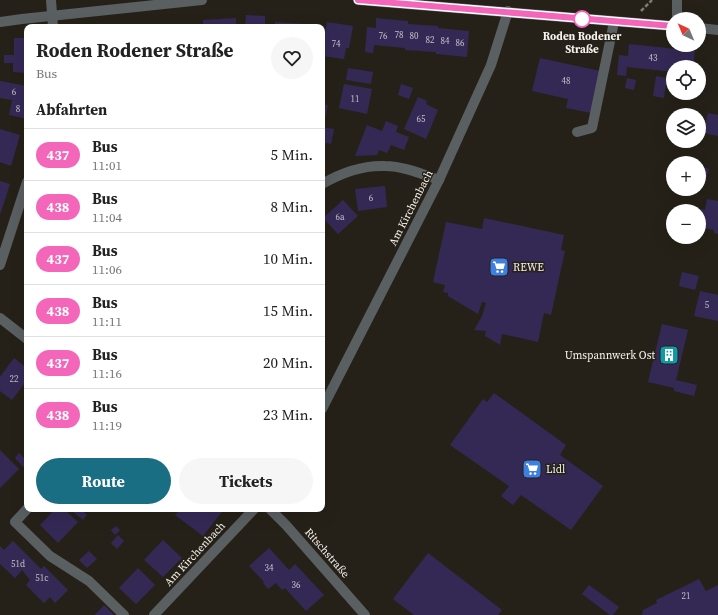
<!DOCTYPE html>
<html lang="de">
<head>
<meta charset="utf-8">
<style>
	:root { --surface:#fff; --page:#f6f6f6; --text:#222; --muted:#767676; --line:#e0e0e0; --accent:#196e83 }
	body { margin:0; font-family:"Source Serif 4",serif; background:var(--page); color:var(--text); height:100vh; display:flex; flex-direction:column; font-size:15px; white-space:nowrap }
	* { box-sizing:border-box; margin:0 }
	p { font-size:13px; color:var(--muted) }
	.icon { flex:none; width:22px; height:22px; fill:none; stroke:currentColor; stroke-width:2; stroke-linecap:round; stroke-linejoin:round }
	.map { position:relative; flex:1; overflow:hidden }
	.side { position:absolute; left:24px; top:24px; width:301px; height:488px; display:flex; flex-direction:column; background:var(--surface); border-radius:8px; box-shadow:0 4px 16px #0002 }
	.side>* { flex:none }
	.badge { padding:0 8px; border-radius:13px; font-size:14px; line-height:26px }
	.needle { width:26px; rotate:316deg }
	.buttons { position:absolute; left:666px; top:12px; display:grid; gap:8px }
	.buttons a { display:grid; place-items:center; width:40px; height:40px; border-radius:50%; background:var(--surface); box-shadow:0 4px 16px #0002; font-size:20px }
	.map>.badge { position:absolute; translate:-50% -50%; box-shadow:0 0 0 2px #fff }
	h2 { padding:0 12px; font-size:15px; line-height:36px }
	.round { display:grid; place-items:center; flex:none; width:42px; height:42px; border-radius:21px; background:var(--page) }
	.summary { display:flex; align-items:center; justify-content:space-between; height:68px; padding:0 12px }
	h1 { font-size:19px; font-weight:700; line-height:30px }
	.action { display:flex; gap:8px; margin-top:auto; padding:8px 12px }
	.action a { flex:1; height:46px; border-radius:24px; background:var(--accent); color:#fff; font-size:16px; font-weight:700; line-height:46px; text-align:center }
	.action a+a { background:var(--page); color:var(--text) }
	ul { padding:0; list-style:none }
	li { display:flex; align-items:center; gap:12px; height:52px; padding:0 12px; border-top:1px solid var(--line) }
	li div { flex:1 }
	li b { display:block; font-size:15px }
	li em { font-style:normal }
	li .badge { min-width:44px; font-weight:700; text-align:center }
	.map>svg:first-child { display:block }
	.building { fill:#342955 }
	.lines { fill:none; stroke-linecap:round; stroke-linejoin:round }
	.path { stroke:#7f7a72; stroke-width:2.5; stroke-dasharray:4 2; stroke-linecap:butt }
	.minor { stroke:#5a5f62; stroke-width:10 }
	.line-casing { stroke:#fff; stroke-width:9 }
	.line { stroke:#f466ba; stroke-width:6 }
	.stop-dot { fill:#fff; stroke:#f466ba; stroke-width:2 }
	.labels { text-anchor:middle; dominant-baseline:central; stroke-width:3; stroke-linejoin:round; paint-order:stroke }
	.number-label { font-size:9px; fill:#c5bfc6 }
	.stop-label { font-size:11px; font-weight:bold; fill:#f5f1eb; stroke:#262118 }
	.street-label { font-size:11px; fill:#f5f1eb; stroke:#262118 }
	.poi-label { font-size:11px; fill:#f5f1eb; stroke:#262118; text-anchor:start }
</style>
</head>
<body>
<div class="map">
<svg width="718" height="615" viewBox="0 0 718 615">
	<rect width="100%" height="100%" fill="#262118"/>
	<g class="building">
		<path d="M246,15l19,1v11h-20z"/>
		<path d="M236,18v9h-33v-7z"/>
		<path d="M376,18l32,3v3l30,2v2l31,3 -2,26 -31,-3v-2l-31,-2v-2l-31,-3 -1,8 -8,-1 2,-25 9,1z"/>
		<path d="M275,22l31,2v3h-31z"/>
		<path d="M327,22l26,4 -4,22h-3l-2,11 -22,-3v-17h2z"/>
		<path d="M14,38h13v35l-14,-1v-9h-9v-8h10z"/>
		<path d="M629,44l66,7 -2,16h-20v5l-46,-5 -1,9 -9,-1 2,-20 9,1z"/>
		<path d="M540,58l60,13 -9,42 -25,-5 2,-9 -36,-8z"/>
		<path d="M348,68l25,4 -2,12 -25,-4z"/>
		<path d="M656,76l11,2 -3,20 -11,-2z"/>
		<path d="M627,78l9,2 -2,10 -9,-2z"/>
		<path d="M0,81l27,5v33l-18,-4 3,-15 -12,-2z"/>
		<path d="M344,84l28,5 -5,25 -28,-6z"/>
		<path d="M401,84l12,4 -4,11 -11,-4z"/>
		<path d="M418,97l9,4 -1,3 12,6 -12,29 -22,-10z"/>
		<path d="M322,104l6,1 -4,19h-2z"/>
		<path d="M708,113l10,2v21l-15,-3z"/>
		<path d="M386,121l12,5 -2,6 13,5 -5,13 -13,-5 -4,8 -8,-3 -2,5 -22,1 12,-31 15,6z"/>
		<path d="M322,127l12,2 -3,15 -9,-2z"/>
		<path d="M0,129l20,6 -9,31 -11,-4z"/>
		<path d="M699,166l10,3 -3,10 -7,-2z"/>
		<path d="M0,181l10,3 -10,31z"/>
		<path d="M385,186l2,21 -29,4 -3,-22z"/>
		<path d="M707,199l11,2v33l-4,-1v-3l-15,-3 2,-18 4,1z"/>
		<path d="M343,200l15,16 -20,18 -15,-16z"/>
		<path d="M484,218l80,17 -3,15 4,1 -14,64 -7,-2 -6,29 -36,-8 -2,11 -15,-9 1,-5 -12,-1 8,-14 4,-13 -4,-1 -4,12 -30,-18v-3l-5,-1 2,-7 -12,-3 13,-60 36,7z"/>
		<path d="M682,272l17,4 -4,14 -16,-4z"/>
		<path d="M700,291l18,4v26l-24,-5z"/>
		<path d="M662,324l26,6 -12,50 21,5 -3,11 -20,-5v-3l-26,-6z"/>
		<path d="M14,358l13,10v12l-15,20 -12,-9v-14z"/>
		<path d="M494,393l72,52 -6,10 43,31 -32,44 -50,-35 -8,10 -12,-9 8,-10 -59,-41 33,-46 4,3z"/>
		<path d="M0,450l19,19 -19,19z"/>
		<path d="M19,453l5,5 3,-4v9l-4,4 -8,-9z"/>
		<path d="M55,509h9l14,13 -20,21 -18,-18z"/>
		<path d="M74,509h9l-1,1 5,5 -4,5 -11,-9z"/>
		<path d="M180,509h44l-21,27 -28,-21z"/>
		<path d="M116,526l4,4 -5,5 -4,-5z"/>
		<path d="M118,535l6,6 -7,8 -6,-6z"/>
		<path d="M163,540l19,18 -19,19 -19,-17z"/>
		<path d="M13,541l28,28 3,-3 24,24 -13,13 -5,-6 -6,6 -18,-18 4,-5 -8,-10 -7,8 -15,-14v-18l4,4z"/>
		<path d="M269,548l20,22 6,-6 29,31 -18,16 -21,-23 -3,2 -6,-7 -8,6 -5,-6 1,-1 -15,-16z"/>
		<path d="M89,551l8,8 -10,9 -8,-8z"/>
		<path d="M428,553l74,57 -4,5h-84l-21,-16z"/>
		<path d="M138,568l17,17 -19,19 -17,-16z"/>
		<path d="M699,579l7,12 12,-6v30h-76l1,-5 14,-7 -1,-3z"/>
		<path d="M589,585l30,22 -6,8h-3l-28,-21z"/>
		<path d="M104,605l10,10h-19z"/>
	</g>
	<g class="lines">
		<path class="path" d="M641,11l11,-11"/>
		<g class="minor">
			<path d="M51,0l2,27"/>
			<path d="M358,0l315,26"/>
			<path d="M677,19v-19"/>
			<path d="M0,22l22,-3 180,-19"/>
			<path d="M699,28l19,2"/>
			<path d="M577,132l15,-4 22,-106"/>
			<path d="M322,184c19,-11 40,-19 63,-18 18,0 37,8 54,14"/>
			<path d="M0,265l27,-83"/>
			<path d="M0,318l27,21"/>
			<path d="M322,409l117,-229 52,-115 17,-54"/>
			<path d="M27,509l-12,13 35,34 39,25 35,34"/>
			<path d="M270,509l16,16 79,90"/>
			<path d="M154,615l100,-106"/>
		</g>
	</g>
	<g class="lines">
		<defs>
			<path id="line" d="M358,0l315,26"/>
		</defs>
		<use href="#line" class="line-casing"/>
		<use href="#line" class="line"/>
	</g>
	<defs>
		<symbol id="supermarket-square" viewBox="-11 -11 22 22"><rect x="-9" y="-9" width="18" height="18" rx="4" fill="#3f7fe0" stroke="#262118"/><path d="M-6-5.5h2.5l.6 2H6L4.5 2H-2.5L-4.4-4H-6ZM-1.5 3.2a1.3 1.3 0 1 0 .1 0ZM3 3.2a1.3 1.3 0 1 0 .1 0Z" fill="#fff"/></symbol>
		<symbol id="building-square" viewBox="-11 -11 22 22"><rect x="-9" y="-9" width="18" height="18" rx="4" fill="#0f9aa8" stroke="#262118"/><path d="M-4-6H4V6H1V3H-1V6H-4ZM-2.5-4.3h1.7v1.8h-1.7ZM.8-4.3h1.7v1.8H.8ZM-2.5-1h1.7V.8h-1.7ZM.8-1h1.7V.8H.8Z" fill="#fff"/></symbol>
	</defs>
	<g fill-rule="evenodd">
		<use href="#supermarket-square" x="488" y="256" width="22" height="22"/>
		<use href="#building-square" x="658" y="344" width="22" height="22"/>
		<use href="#supermarket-square" x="521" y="458" width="22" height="22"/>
	</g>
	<circle class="stop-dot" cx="582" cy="19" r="8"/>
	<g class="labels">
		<g class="number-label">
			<text x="399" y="35">78</text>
			<text x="383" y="36">76</text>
			<text x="414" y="36">80</text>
			<text x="430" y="40">82</text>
			<text x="445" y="41">84</text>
			<text x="460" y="43">86</text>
			<text x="336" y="44">74</text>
			<text x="653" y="58">43</text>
			<text x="566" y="81">48</text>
			<text x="14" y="92">6</text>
			<text x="355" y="99">11</text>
			<text x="18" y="109">8</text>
			<text x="421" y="119">65</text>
			<text x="371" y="198">6</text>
			<text x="340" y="217">6a</text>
			<text x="707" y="305">5</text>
			<text x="14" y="379">22</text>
			<text x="18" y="564">51d</text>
			<text x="269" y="568">34</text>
			<text x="42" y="578">51c</text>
			<text x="296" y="585">36</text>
			<text x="686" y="596">21</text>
		</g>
		<g class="stop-label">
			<text x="582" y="36">Roden Rodener<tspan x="582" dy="13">Straße</tspan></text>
		</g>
		<g class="street-label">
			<text transform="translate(411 208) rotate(-63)">Am Kirchenbach</text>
			<text transform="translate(327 553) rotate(49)">Ritschstraße</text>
			<text transform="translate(195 554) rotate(-47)">Am Kirchenbach</text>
		</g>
		<g class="poi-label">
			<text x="513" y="267">REWE</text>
			<text x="655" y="355" text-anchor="end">Umspannwerk Ost</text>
			<text x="546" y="469">Lidl</text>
		</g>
	</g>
</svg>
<div class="buttons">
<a><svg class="needle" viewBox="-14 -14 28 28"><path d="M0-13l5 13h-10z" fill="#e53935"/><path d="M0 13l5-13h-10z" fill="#767676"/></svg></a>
<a><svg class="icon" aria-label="locate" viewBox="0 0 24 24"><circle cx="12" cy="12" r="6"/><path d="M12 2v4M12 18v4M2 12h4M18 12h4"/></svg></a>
<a><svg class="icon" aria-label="layers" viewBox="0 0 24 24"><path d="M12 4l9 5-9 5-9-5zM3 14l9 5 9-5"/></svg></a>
<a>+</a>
<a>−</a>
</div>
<section class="side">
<div class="summary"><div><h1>Roden Rodener Straße</h1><p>Bus</p></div><a class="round"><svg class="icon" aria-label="heart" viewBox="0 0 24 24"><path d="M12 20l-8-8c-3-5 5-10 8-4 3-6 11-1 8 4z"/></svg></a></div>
<h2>Abfahrten</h2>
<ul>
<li><span class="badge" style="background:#f466ba;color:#fff">437</span><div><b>Bus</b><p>11:01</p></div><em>5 Min.</em></li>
<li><span class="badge" style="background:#f466ba;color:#fff">438</span><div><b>Bus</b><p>11:04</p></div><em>8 Min.</em></li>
<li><span class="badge" style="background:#f466ba;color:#fff">437</span><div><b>Bus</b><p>11:06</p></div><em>10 Min.</em></li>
<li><span class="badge" style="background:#f466ba;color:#fff">438</span><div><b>Bus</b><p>11:11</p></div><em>15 Min.</em></li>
<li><span class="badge" style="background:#f466ba;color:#fff">437</span><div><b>Bus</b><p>11:16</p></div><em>20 Min.</em></li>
<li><span class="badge" style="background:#f466ba;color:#fff">438</span><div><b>Bus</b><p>11:19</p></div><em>23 Min.</em></li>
</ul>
<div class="action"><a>Route</a><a>Tickets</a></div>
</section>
</div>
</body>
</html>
